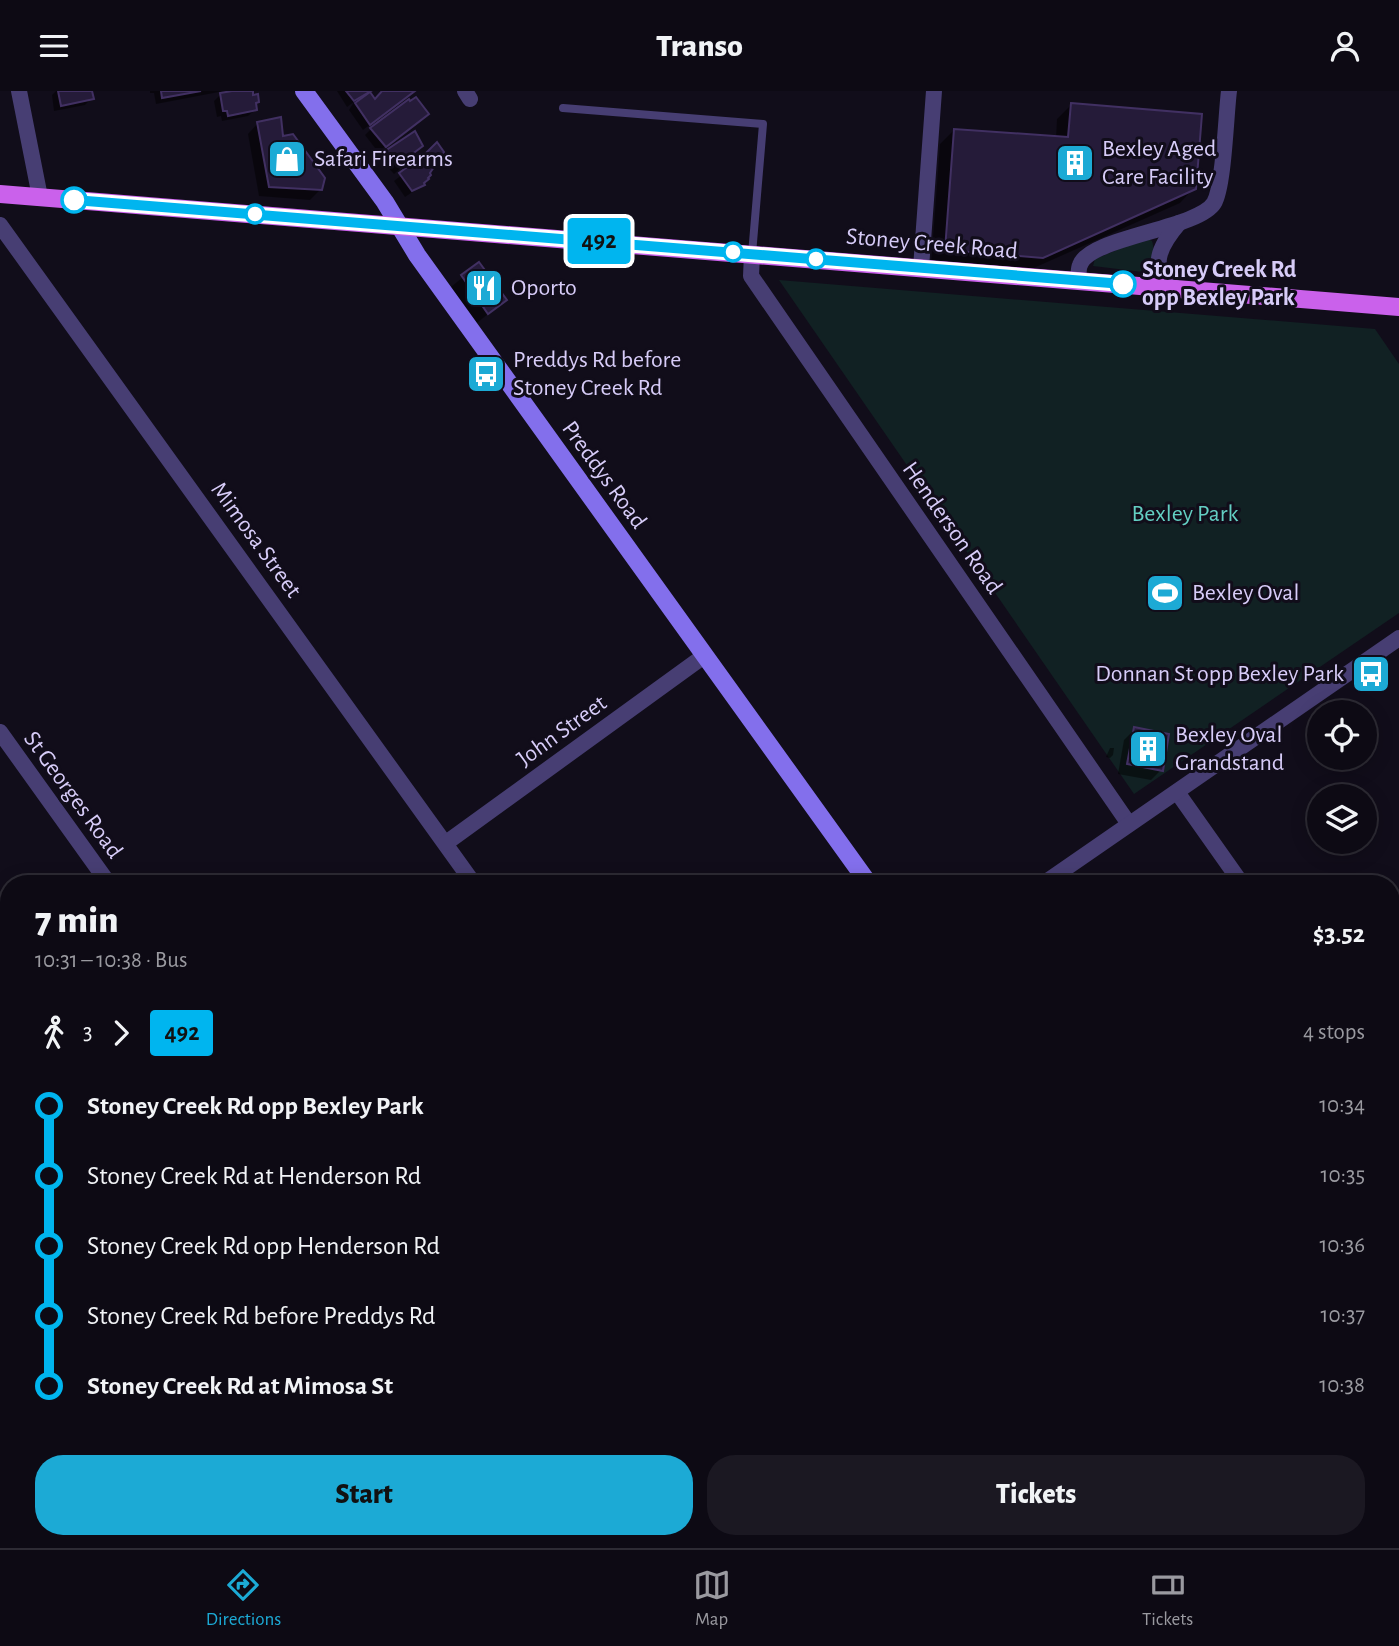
<!DOCTYPE html>
<html lang="en">
<head>
<meta charset="utf-8">
<style>
	:root { --surface:#0d0a14; --page:#1b1822; --text:#f1f3f6; --muted:#9a9aa0; --line:#2d2b34; --accent:#1caad5 }
	body { margin:0; font-family:"Alegreya Sans",sans-serif; background:var(--page); color:var(--text); height:100vh; display:flex; flex-direction:column; font-size:26px; white-space:nowrap }
	* { box-sizing:border-box; margin:0 }
	p { font-size:23px; color:var(--muted) }
	.icon { flex:none; width:38px; height:38px; fill:none; stroke:currentColor; stroke-width:2; stroke-linecap:round; stroke-linejoin:round }
	.map { position:relative; flex:1; overflow:hidden }
	.panel { position:absolute; left:0px; top:784px; width:1400px; height:674px; display:flex; flex-direction:column; background:var(--surface); border-radius:28px 28px 0 0; box-shadow:0 4px 18px #0003,0 0 0 2px var(--line) }
	.panel>* { flex:none }
	.badge { padding:0 14px; border-radius:5px; font-size:24px; line-height:46px }
	.controls { position:absolute; left:1307px; top:609px; display:grid; gap:14px }
	.controls a { display:grid; place-items:center; width:70px; height:70px; border-radius:50%; background:var(--surface); box-shadow:0 4px 18px #0003,0 0 0 2px var(--line); font-size:35px }
	.map>.badge { position:absolute; translate:-50% -50%; box-shadow:0 0 0 4px #fff }
	.legs { display:flex; align-items:center; gap:10px; height:77px; padding:0 35px; font-size:23px }
	.legs p { margin-inline-start:auto }
	.headline { display:flex; align-items:center; justify-content:space-between; height:119px; padding:0 35px }
	h1 { font-size:38px; font-weight:800; line-height:52px }
	.primary-button { display:flex; gap:14px; margin-top:auto; padding:14px 35px }
	.primary-button a { flex:1; height:80px; border-radius:28px; background:var(--accent); color:#111; font-size:28px; font-weight:800; line-height:80px; text-align:center }
	.primary-button a+a { background:var(--page); color:var(--text) }
	ul { padding:0 35px; list-style:none }
	li { display:flex; align-items:center; gap:24px; height:70px; font-size:26px }
	li i { display:grid; place-items:center; width:10px; height:100%; margin:0 9px; background:currentColor }
	li i::after { content:''; width:18px; height:18px; margin:-9px; border:5px solid; border-radius:50%; background:var(--surface) }
	li p { margin-inline-start:auto }
	li:first-child i { background:linear-gradient(#0000 50%,currentColor 0) }
	li:last-child i { background:linear-gradient(currentColor 50%,#0000 0) }
	header { display:flex; justify-content:space-between; align-items:center; height:91px; padding:0 35px; background:var(--surface); font-size:32px; font-weight:800 }
	.tab-bar { display:flex; justify-content:space-around; align-items:center; height:98px; border-top:2px solid var(--line); background:var(--surface); font-size:19px; color:var(--muted) }
	.tab-bar a { display:grid; justify-items:center; gap:4px }
	.tab-bar .on { color:var(--accent) }
	.map>svg:first-child { display:block }
	.green { fill:#112123 }
	.shadow { fill:#0007 }
	.building { fill:#251b39; stroke:#413062; stroke-width:2 }
	.lines { fill:none; stroke-linecap:round; stroke-linejoin:round }
	.service { stroke:#473e73; stroke-width:8 }
	.minor { stroke:#473e73; stroke-width:16 }
	.secondary { stroke:#836fec; stroke-width:18 }
	.primary { stroke:#ca61eb; stroke-width:18 }
	.line-1-casing { stroke:#fff; stroke-width:16 }
	.line-1 { stroke:#00b5ef; stroke-width:10 }
	.stop-1-dot { fill:#fff; stroke:#00b5ef; stroke-width:3.5 }
	.labels { text-anchor:middle; dominant-baseline:central; stroke-width:6; stroke-linejoin:round; paint-order:stroke }
	.poi-label { font-size:24px; fill:#d7ccf8; stroke:#110d1a; text-anchor:start }
	.street-label { font-size:24px; fill:#d7ccf8; stroke:#110d1a }
	.stop-label { font-size:24px; font-weight:bold; fill:#d7ccf8; stroke:#110d1a; text-anchor:start }
	.park-label { font-size:24px; fill:#63cec2; stroke:#110d1a }
</style>
</head>
<body>
<header><svg class="icon" aria-label="menu" viewBox="0 0 24 24"><path d="M4 6h16M4 12h16M4 18h16"/></svg>Transo<svg class="icon" aria-label="person" viewBox="0 0 24 24"><circle cx="12" cy="8" r="4"/><path d="M4 21q1-7 8-7t8 7"/></svg></header>
<div class="map">
<svg width="1399" height="1457" viewBox="0 0 1399 1457">
	<rect width="100%" height="100%" fill="#110d1a"/>
	<g class="green">
		<path d="M1146,147l6,3c3,9 1,20 -3,29l-6,2 -50,-6 2,-7z"/>
		<path d="M779,189l596,49 24,35v249l-265,181z"/>
	</g>
	<g class="shadow">
		<path d="M56,0h35l1,7 -7,7 -31,6 -2,-16z"/>
		<path d="M150,0h74l-68,13 -2,-11h-4z"/>
		<path d="M224,0h27l4,19 -7,6 -26,5 -1,-5 -4,1 -3,-16z"/>
		<path d="M337,0h34l-3,2 6,7 11,-9h29l-51,39 -14,-20 5,-8 -7,5z"/>
		<path d="M1071,14l123,83 -14,15 -153,68 -96,-7 9,-120 14,-14 102,8 1,-19z"/>
		<path d="M420,29l-42,32 -13,-17 6,-6z"/>
		<path d="M258,32l24,15 38,52 -10,10 -51,-4 -11,-62z"/>
		<path d="M414,42l-8,25 2,4 -14,12 -14,-15z"/>
		<path d="M424,67l-1,27 -18,12 -11,-16z"/>
		<path d="M479,173l26,36 -28,23 -26,-36z"/>
		<path d="M1135,638l26,41 -10,10 -33,-6 6,-34z"/>
		<path d="M1110,657h4l-1,7 -3,3 -4,-1z"/>
		<path d="M0,1348l7,5 2,-2v28l-9,7z"/>
		<path d="M1397,1350l2,1v74l-8,-2v-67z"/>
		<path d="M12,1449h26l6,8h-40z"/>
		<path d="M43,1449h18l-11,8z"/>
		<path d="M1340,1449h23l18,8h-44z"/>
	</g>
	<g class="building">
		<path d="M58,0h34l2,8 -33,7z"/>
		<path d="M161,0h40l-39,7z"/>
		<path d="M232,0h21v4l5,-1 1,8 -3,1 1,7 -29,6 -1,-5h-4l-3,-18z"/>
		<path d="M346,0h25l-17,10z"/>
		<path d="M382,0h33l-45,34 -15,-22 15,-11 5,7z"/>
		<path d="M416,6l13,17 -43,33 -16,-19 39,-29 1,2z"/>
		<path d="M1071,12l131,11 -6,75 -153,69 -98,-8 9,-121 114,8z"/>
		<path d="M281,26l2,19 10,-2 32,44 -3,12 -53,-3 -12,-65z"/>
		<path d="M415,40l8,15 -16,12 3,4 -9,6 -16,-17z"/>
		<path d="M437,51l7,10 -14,21 1,2 -3,3 1,1 -5,4 1,2 -13,6 -13,-18 25,-18z"/>
		<path d="M479,171l28,38 -19,14 -27,-39z"/>
		<path d="M1134,636l35,7 -6,37 -36,-7z"/>
		<path d="M0,1345l9,8v26l-3,3 -6,-8z"/>
		<path d="M1396,1348l3,1v63l-8,-2v-45z"/>
		<path d="M2,1397l7,8v31l-9,7v-44z"/>
		<path d="M13,1449h27l6,8h-31l3,-2z"/>
		<path d="M1345,1449h25l13,4 -1,4h-39z"/>
	</g>
	<g class="lines">
		<g class="service">
			<path d="M563,17l200,16 -11,130"/>
			<path d="M1391,1338l8,2"/>
			<path d="M1391,1429l8,2"/>
		</g>
		<g class="minor">
			<path d="M19,0l21,106"/>
			<path d="M465,0l5,8"/>
			<path d="M0,134l474,659"/>
			<path d="M752,163l-1,22 378,548"/>
			<path d="M921,177l13,-177"/>
			<path d="M1078,190c1,-5 0,-12 2,-16 9,-28 118,-36 134,-62 10,-16 12,-90 15,-112"/>
			<path d="M1177,198c-32,-19 -16,-45 2,-66"/>
			<path d="M0,641l109,152"/>
			<path d="M1177,701l65,92"/>
			<path d="M446,752l258,-187"/>
			<path d="M1043,793l356,-246"/>
			<path d="M1391,1005l8,11"/>
			<path d="M0,1084l9,11"/>
			<path d="M0,1139l9,-10"/>
			<path d="M0,1154l9,12"/>
			<path d="M229,1449l5,8"/>
			<path d="M587,1449l7,8"/>
			<path d="M947,1449l6,8"/>
		</g>
		<path class="secondary" d="M304,0l81,111 32,53 452,629"/>
		<g class="primary">
			<path d="M0,103l1399,113"/>
			<path d="M1391,1186l8,-10"/>
			<path d="M1313,1457l1,-8"/>
		</g>
	</g>
	<g class="lines">
		<defs>
			<path id="line-1" d="M74,109l1049,84"/>
		</defs>
		<use href="#line-1" class="line-1-casing"/>
		<use href="#line-1" class="line-1"/>
	</g>
	<defs>
		<symbol id="shop-square" viewBox="-11 -11 22 22"><rect x="-9" y="-9" width="18" height="18" rx="4" fill="#1caad5" stroke="#110d1a"/><path d="M-5-2.5h2.3a2.7 3.5 0 0 1 5.4 0H5L5.5 6h-11ZM-1.5-2.5h3a1.5 2.3 0 0 0-3 0Z" fill="#fff"/></symbol>
		<symbol id="building-square" viewBox="-11 -11 22 22"><rect x="-9" y="-9" width="18" height="18" rx="4" fill="#1caad5" stroke="#110d1a"/><path d="M-4-6H4V6H1V3H-1V6H-4ZM-2.5-4.3h1.7v1.8h-1.7ZM.8-4.3h1.7v1.8H.8ZM-2.5-1h1.7V.8h-1.7ZM.8-1h1.7V.8H.8Z" fill="#fff"/></symbol>
		<symbol id="restaurant-square" viewBox="-11 -11 22 22"><rect x="-9" y="-9" width="18" height="18" rx="4" fill="#1caad5" stroke="#110d1a"/><path d="M-5-6h1v4h1v-4h1v4h1v-4h1v5L-1.5 .5V6h-2V.5L-5-1ZM5-6V6H3V1.5H1.5Q1.5-4 5-6Z" fill="#fff"/></symbol>
		<symbol id="bus-square" viewBox="-11 -11 22 22"><rect x="-9" y="-9" width="18" height="18" rx="4" fill="#1caad5" stroke="#110d1a"/><path d="M-5-6H5V4H4V6H2V4H-2V6H-4V4H-5ZM-3.5-4V0h7V-4ZM-3.5 1.2v1.5H-2V1.2ZM2 1.2v1.5H3.5V1.2Z" fill="#fff"/></symbol>
		<symbol id="stadium-square" viewBox="-11 -11 22 22"><rect x="-9" y="-9" width="18" height="18" rx="4" fill="#1caad5" stroke="#110d1a"/><path d="M0-5a6.5 5 0 1 0 0 10a6.5 5 0 1 0 0-10ZM-3.5-1.8h7v3.6h-7Z" fill="#fff"/></symbol>
	</defs>
	<g fill-rule="evenodd">
		<use href="#shop-square" x="265" y="46" width="44" height="44"/>
		<use href="#building-square" x="1053" y="50" width="44" height="44"/>
		<use href="#restaurant-square" x="462" y="175" width="44" height="44"/>
		<use href="#bus-square" x="464" y="261" width="44" height="44"/>
		<use href="#stadium-square" x="1143" y="480" width="44" height="44"/>
		<use href="#bus-square" x="1349" y="561" width="44" height="44"/>
		<use href="#building-square" x="1126" y="636" width="44" height="44"/>
	</g>
	<g class="stop-1-dot">
		<circle cx="74" cy="109" r="12"/>
		<circle cx="255" cy="123" r="9"/>
		<circle cx="733" cy="161" r="9"/>
		<circle cx="816" cy="168" r="9"/>
		<circle cx="1123" cy="193" r="12"/>
	</g>
	<g class="labels">
		<g class="poi-label">
			<text x="1102" y="58">Bexley Aged<tspan x="1102" dy="28">Care Facility</tspan></text>
			<text x="314" y="68">Safari Firearms</text>
			<text x="511" y="197">Oporto</text>
			<text x="513" y="269">Preddys Rd before<tspan x="513" dy="28">Stoney Creek Rd</tspan></text>
			<text x="1192" y="502">Bexley Oval</text>
			<text x="1344" y="583" text-anchor="end">Donnan St opp Bexley Park</text>
			<text x="1175" y="644">Bexley Oval<tspan x="1175" dy="28">Grandstand</tspan></text>
		</g>
		<g class="street-label">
			<text transform="translate(932 153) rotate(5)">Stoney Creek Road</text>
			<text transform="translate(604 384) rotate(54)">Preddys Road</text>
			<text transform="translate(952 437) rotate(55)">Henderson Road</text>
			<text transform="translate(256 449) rotate(54)">Mimosa Street</text>
			<text transform="translate(562 640) rotate(-36)">John Street</text>
			<text transform="translate(73 704) rotate(54)">St Georges Road</text>
		</g>
		<g class="stop-label">
			<text x="1142" y="179">Stoney Creek Rd<tspan x="1142" dy="28">opp Bexley Park</tspan></text>
		</g>
		<g class="park-label">
			<text x="1185" y="423">Bexley Park</text>
		</g>
	</g>
</svg>
<div class="controls">
<a><svg class="icon" aria-label="locate" viewBox="0 0 24 24"><circle cx="12" cy="12" r="6"/><path d="M12 2v4M12 18v4M2 12h4M18 12h4"/></svg></a>
<a><svg class="icon" aria-label="layers" viewBox="0 0 24 24"><path d="M12 4l9 5-9 5-9-5zM3 14l9 5 9-5"/></svg></a>
</div>
<b class="badge" style="left:599px;top:150px;background:#00b5ef;color:#111">492</b>
<section class="panel">
<div class="headline"><div><h1>7 min</h1><p>10:31 – 10:38 · Bus</p></div><b>$3.52</b></div>
<div class="legs"><svg class="icon" aria-label="walk" viewBox="0 0 24 24"><circle cx="13" cy="4" r="2"/><path d="M13 8l-2 6 4 7M11 14l-3 7M7 12l3-4h3l4 4"/></svg>3<svg class="icon" aria-label="forward" viewBox="0 0 24 24"><path d="M9 5l7 7-7 7"/></svg><b class="badge" style="background:#00b5ef;color:#111">492</b><p>4 stops</p></div>
<ul>
<li><i style="color:#00b5ef"></i><b>Stoney Creek Rd opp Bexley Park</b><p>10:34</p></li>
<li><i style="color:#00b5ef"></i><span>Stoney Creek Rd at Henderson Rd</span><p>10:35</p></li>
<li><i style="color:#00b5ef"></i><span>Stoney Creek Rd opp Henderson Rd</span><p>10:36</p></li>
<li><i style="color:#00b5ef"></i><span>Stoney Creek Rd before Preddys Rd</span><p>10:37</p></li>
<li><i style="color:#00b5ef"></i><b>Stoney Creek Rd at Mimosa St</b><p>10:38</p></li>
</ul>
<div class="primary-button"><a>Start</a><a>Tickets</a></div>
</section>
</div>
<nav class="tab-bar">
<a class="on"><svg class="icon" aria-label="directions" viewBox="0 0 24 24"><path d="M12 3l9 9-9 9-9-9zM9 14v-3h6M13 9l2 2-2 2"/></svg>Directions</a>
<a><svg class="icon" aria-label="map" viewBox="0 0 24 24"><path d="M3 6l6-2 6 2 6-2v14l-6 2-6-2-6 2zM9 4v14M15 6v14"/></svg>Map</a>
<a><svg class="icon" aria-label="tickets" viewBox="0 0 24 24"><path d="M3 7h18v10H3zM15 7v10"/></svg>Tickets</a>
</nav>
</body>
</html>
